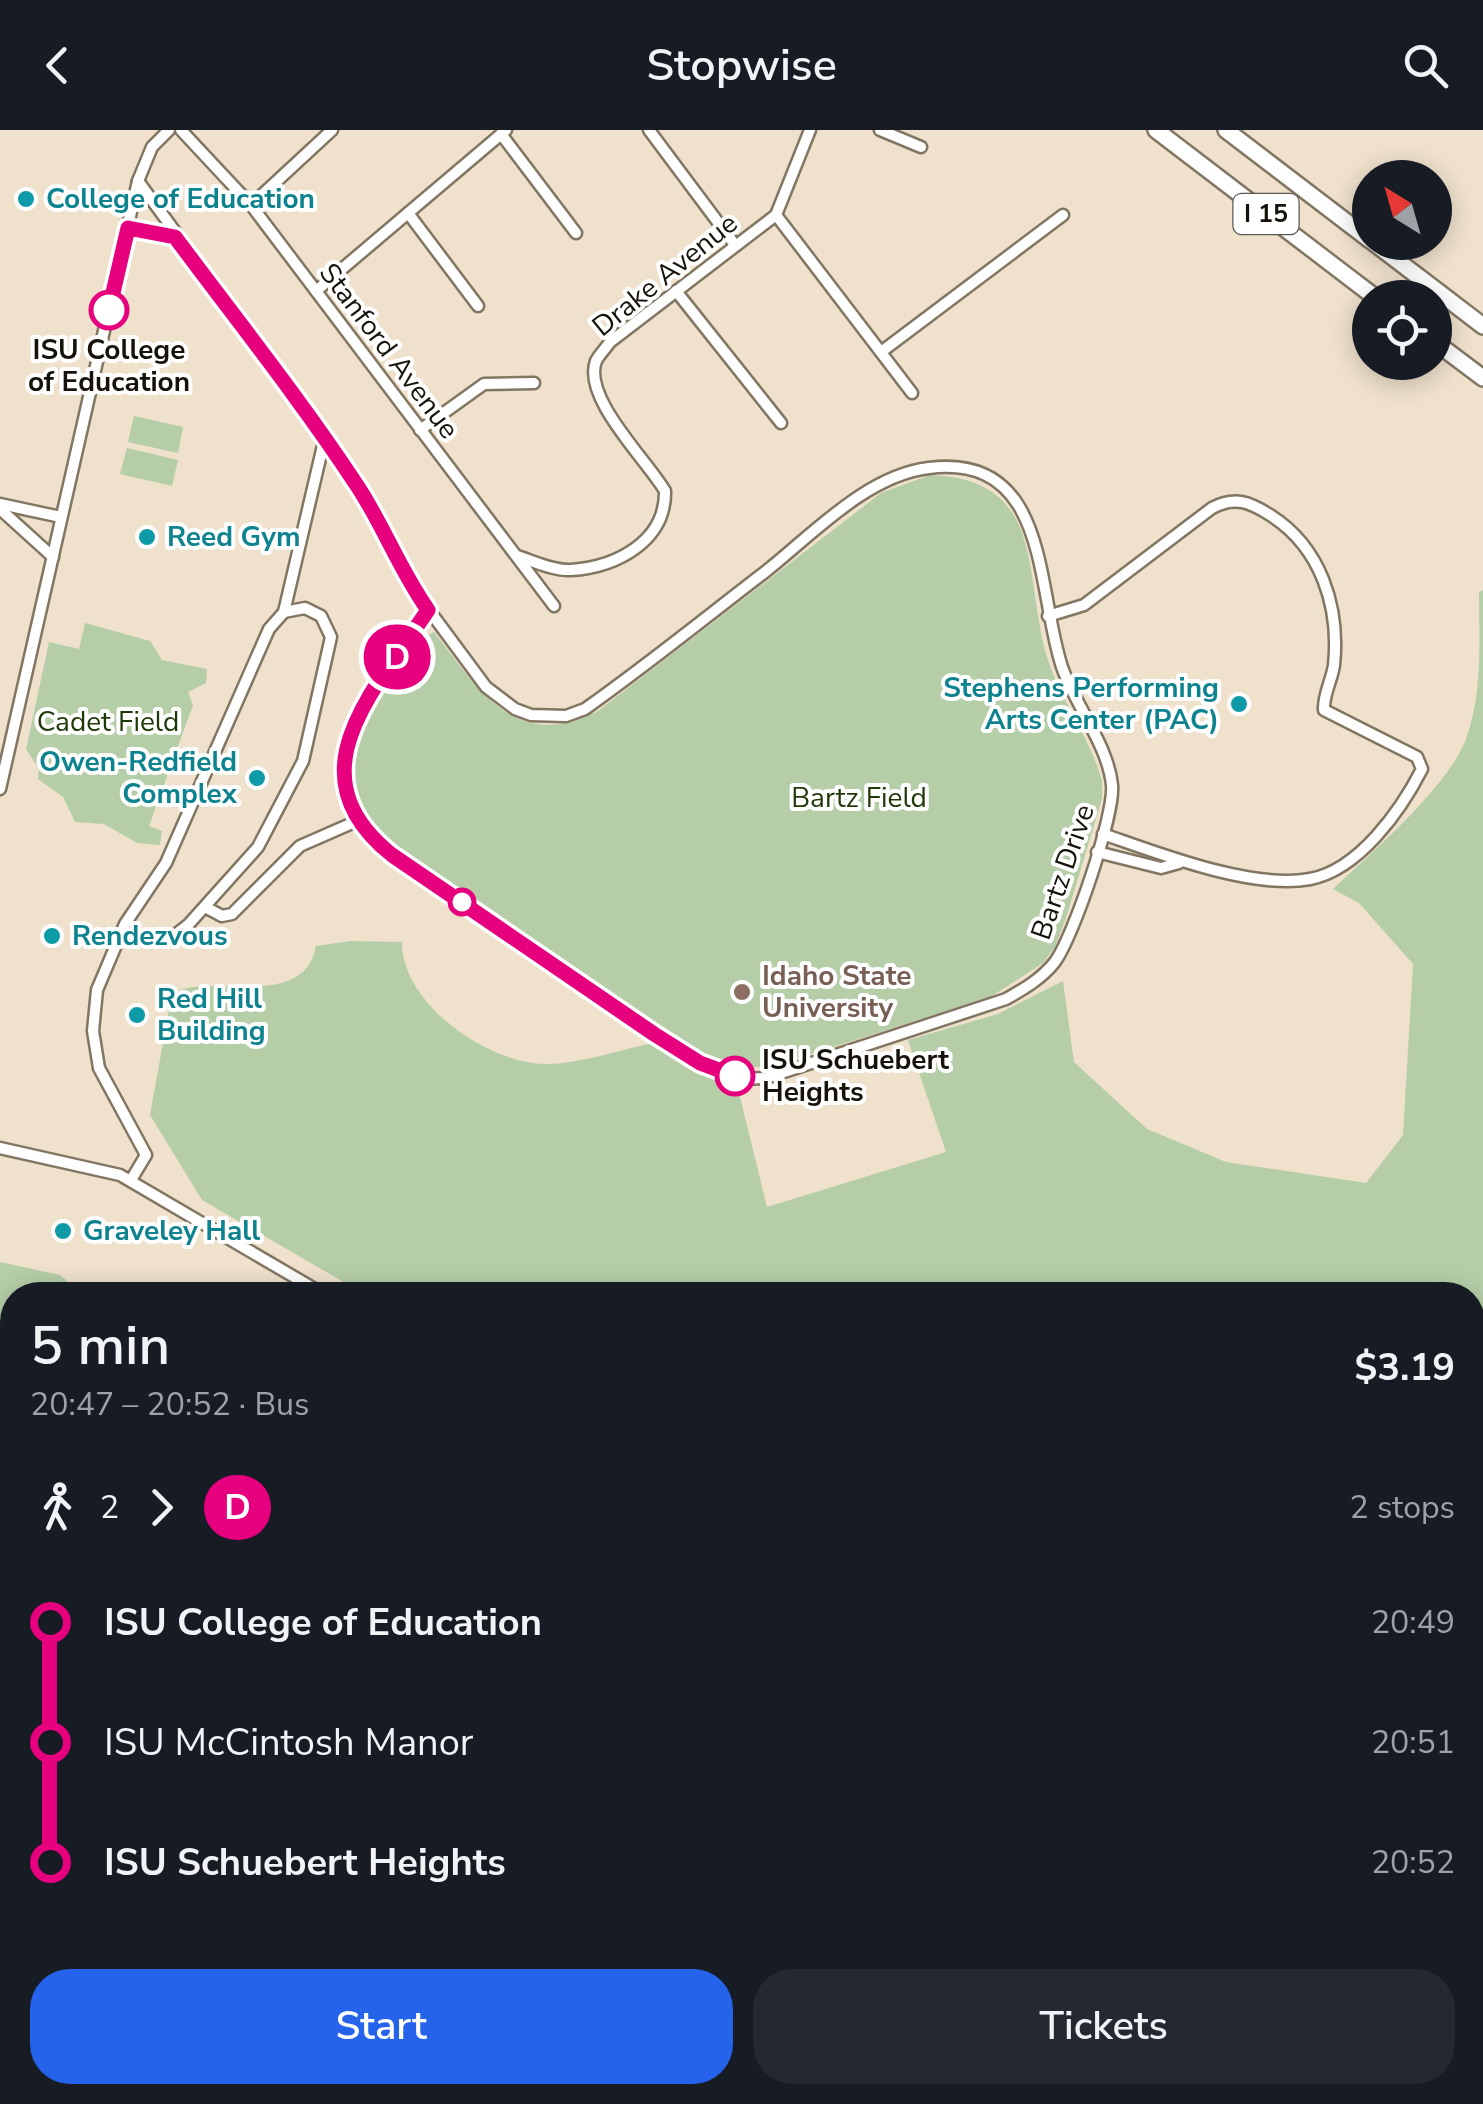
<!DOCTYPE html>
<html lang="en">
<head>
<meta charset="utf-8">
<style>
	:root { --surface:#171b24; --page:#242831; --text:#f1f3f6; --muted:#9ea1a6; --accent:#2563eb }
	body { margin:0; font-family:"Nunito Sans",sans-serif; background:var(--page); color:var(--text); height:100vh; display:flex; flex-direction:column; font-size:38px; white-space:nowrap }
	* { box-sizing:border-box; margin:0 }
	p { font-size:32px; color:var(--muted) }
	.icon { flex:none; width:55px; height:55px; fill:none; stroke:currentColor; stroke-width:2; stroke-linecap:round; stroke-linejoin:round }
	.map { position:relative; flex:1; overflow:hidden }
	.drawer { position:absolute; left:0px; top:1152px; width:1485px; height:822px; display:flex; flex-direction:column; background:var(--surface); border-radius:40px 40px 0 0; box-shadow:0 5px 25px #0003 }
	.drawer>* { flex:none }
	.badge { padding:0 20px; border-radius:32px; font-size:35px; line-height:65px }
	.needle { width:65px; rotate:323deg }
	.tools { position:absolute; left:1352px; top:30px; display:grid; gap:20px }
	.tools a { display:grid; place-items:center; width:100px; height:100px; border-radius:50%; background:var(--surface); box-shadow:0 5px 25px #0003; font-size:50px }
	.map>.badge { position:absolute; translate:-50% -50%; box-shadow:0 0 0 5px #fff }
	.legs { display:flex; align-items:center; gap:15px; height:110px; padding:0 30px; font-size:32px }
	.legs p { margin-inline-start:auto }
	.overview { display:flex; align-items:center; justify-content:space-between; height:170px; padding:0 30px }
	h1 { font-size:55px; font-weight:600; line-height:75px }
	.action { display:flex; gap:20px; margin-top:auto; padding:20px 30px }
	.action a { flex:1; height:115px; border-radius:40px; background:var(--accent); color:#fff; font-size:40px; font-weight:600; line-height:115px; text-align:center }
	.action a+a { background:var(--page); color:var(--text) }
	ul { padding:0 30px; list-style:none }
	li { display:flex; align-items:center; gap:35px; height:120px; font-size:38px }
	li i { display:grid; place-items:center; width:15px; height:100%; margin:0 12px; background:currentColor }
	li i::after { content:''; width:25px; height:25px; margin:-12px; border:8px solid; border-radius:50%; background:var(--surface) }
	li p { margin-inline-start:auto }
	li:first-child i { background:linear-gradient(#0000 50%,currentColor 0) }
	li:last-child i { background:linear-gradient(currentColor 50%,#0000 0) }
	header { display:flex; justify-content:space-between; align-items:center; height:130px; padding:0 30px; background:var(--surface); font-size:45px; font-weight:600 }
	.map>svg:first-child { display:block }
	.green { fill:#b5cea8 }
	.lines { fill:none; stroke-linecap:round; stroke-linejoin:round }
	.minor-casing { stroke:#827662; stroke-width:15 }
	.major-casing { stroke:#827662; stroke-width:19 }
	.highway-casing { stroke:#827662; stroke-width:20 }
	.minor { stroke:#fff; stroke-width:10 }
	.major { stroke:#fff; stroke-width:14 }
	.highway { stroke:#fff; stroke-width:15 }
	.line-1-casing { stroke:#fff; stroke-width:22 }
	.line-1 { stroke:#e6007e; stroke-width:15 }
	.culture-dot { fill:#0f9aa8; stroke:#fff; stroke-width:4 }
	.stop-1-dot { fill:#fff; stroke:#e6007e; stroke-width:5 }
	.education-dot { fill:#8d6e63; stroke:#fff; stroke-width:4 }
	.labels { text-anchor:middle; dominant-baseline:central; stroke-width:8; stroke-linejoin:round; paint-order:stroke }
	.shield { fill:#fff; stroke:#5c5954; stroke-width:2.5 }
	.shield-label { font-size:25px; font-weight:bold; fill:#16120a }
	.culture-label { font-size:28px; font-weight:bold; fill:#0d838f; stroke:#fff; text-anchor:start }
	.street-label { font-size:28px; fill:#16120a; stroke:#fff }
	.stop-label { font-size:28px; font-weight:bold; fill:#16120a; stroke:#fff }
	.park-label { font-size:28px; fill:#1d3908; stroke:#fff }
	.education-label { font-size:28px; font-weight:bold; fill:#785e54; stroke:#fff; text-anchor:start }
</style>
</head>
<body>
<header><svg class="icon" aria-label="back" viewBox="0 0 24 24"><path d="M15 5l-7 7 7 7"/></svg>Stopwise<svg class="icon" aria-label="search" viewBox="0 0 24 24"><circle cx="10" cy="10" r="6"/><path d="M15 15l6 6"/></svg></header>
<div class="map">
<svg width="1483" height="1974" viewBox="0 0 1483 1974">
	<rect width="100%" height="100%" fill="#efe1cc"/>
	<g class="green">
		<path d="M134,286l49,11 -5,26 -50,-11z"/>
		<path d="M127,318l51,12 -6,26 -52,-12z"/>
		<path d="M930,345c119,4 92,103 118,185 14,42 42,78 54,121v18l-36,119 -11,29 -12,16 -51,33 -205,66c-38,11 -66,3 -100,-17l-303,-207c-70,-60 -2,-140 35,-198l15,-8c46,59 81,121 164,79l283,-218z"/>
		<path d="M1483,460v984l-11,-1v-278h-1106l-164,-95 -52,-85 22,-122c41,-21 131,19 144,-47l35,-5 51,1c0,62 85,121 143,122 34,0 74,-14 108,-21l85,46 29,118 179,-55 -38,-112 90,-26 65,-33 11,81 73,67 79,33 140,21 37,-48 10,-171 -54,-61 -26,-14c38,-36 115,-102 133,-150 17,-45 13,-100 13,-147z"/>
		<path d="M85,493l65,18 12,19 45,9 -1,14 -18,9 5,13 -44,121 13,5 -2,14 -23,-2 -33,-19 -29,-2 -12,-25 -25,-18 1,-10 -13,-20 23,-107 30,7z"/>
		<path d="M0,1132l60,13 23,20h-71v177l-12,-3z"/>
		<path d="M1472,1455l11,2v359l-11,-2z"/>
	</g>
	<g class="lines">
		<defs>
			<g id="minor">
				<path d="M181,0l70,75 303,401"/>
				<path d="M649,0l86,115"/>
				<path d="M880,0l41,17"/>
				<path d="M501,4l75,99"/>
				<path d="M138,51l187,256 37,55 41,83 83,112 29,22 16,6 35,1 19,-7c61,-43 120,-91 180,-137 47,-37 102,-97 164,-104 121,-15 107,121 133,199 13,38 46,78 50,118 3,29 -39,154 -58,178 -13,16 -30,26 -48,36l-240,79 -22,1 -44,-16 -308,-208c-102,-81 -17,-165 36,-245"/>
				<path d="M251,75l81,-75"/>
				<path d="M408,83l70,93"/>
				<path d="M776,85l136,178"/>
				<path d="M128,98l47,9"/>
				<path d="M316,161l190,-161"/>
				<path d="M676,161l105,132"/>
				<path d="M881,222l182,-137"/>
				<path d="M420,300l64,-46 50,-1"/>
				<path d="M0,374l61,13"/>
				<path d="M0,379l53,48"/>
				<path d="M517,426c16,5 37,15 54,14 46,-3 95,-29 94,-79 -18,-31 -83,-93 -69,-130 3,-6 10,-13 14,-19l166,-127 34,-85"/>
				<path d="M1048,486l36,-11 128,-97c23,-12 38,-6 58,7 51,32 70,92 64,150 -2,15 -11,30 -10,45l93,47 5,12c-21,41 -63,101 -112,110 -58,11 -152,-26 -207,-45"/>
				<path d="M0,659l138,-608 14,-34 17,-17"/>
				<path d="M1097,722l64,16 18,-5"/>
				<path d="M205,777l17,9 10,-2 68,-68 57,-25"/>
				<path d="M169,810l19,-15 70,-78 45,-86 28,-124 -10,-21 -16,-8 -21,4"/>
				<path d="M0,1018l120,27 205,120"/>
				<path d="M131,1050l15,-25 -47,-87 -6,-37 4,-41 28,-66 41,-61 103,-234 15,-17 41,-175"/>
				<path d="M1472,1531l11,2"/>
				<path d="M1472,1665l11,2"/>
				<path d="M1472,1799l11,-51"/>
				<path d="M0,1820l12,3"/>
				<path d="M651,1962l55,12"/>
				<path d="M990,1962l13,12"/>
				<path d="M1128,1962l4,12"/>
				<path d="M25,1974l3,-12"/>
				<path d="M184,1974l2,-12"/>
				<path d="M348,1974l2,-12"/>
				<path d="M506,1974l3,-12"/>
			</g>
			<g id="major">
				<path d="M0,1500l12,2"/>
				<path d="M0,1660l12,3"/>
				<path d="M1472,1830l11,2"/>
				<path d="M1370,1962l47,12"/>
			</g>
			<g id="highway">
				<path d="M1156,0l220,168"/>
				<path d="M1226,0l144,110"/>
				<path d="M1373,112l110,84"/>
				<path d="M1435,212l48,36"/>
			</g>
		</defs>
		<use href="#minor" class="minor-casing"/>
		<use href="#major" class="major-casing"/>
		<use href="#highway" class="highway-casing"/>
		<use href="#minor" class="minor"/>
		<use href="#major" class="major"/>
		<use href="#highway" class="highway"/>
	</g>
	<g class="lines">
		<defs>
			<path id="line-1" d="M109,180l19,-82 47,9c61,82 125,162 181,247 27,40 43,85 72,126 -53,80 -138,164 -36,245l262,179 46,29 35,13"/>
		</defs>
		<use href="#line-1" class="line-1-casing"/>
		<use href="#line-1" class="line-1"/>
	</g>
	<g class="culture-dot">
		<circle cx="26" cy="69" r="10"/>
		<circle cx="147" cy="407" r="10"/>
		<circle cx="1239" cy="574" r="10"/>
		<circle cx="257" cy="648" r="10"/>
		<circle cx="52" cy="806" r="10"/>
		<circle cx="137" cy="885" r="10"/>
		<circle cx="63" cy="1101" r="10"/>
	</g>
	<g class="stop-1-dot">
		<circle cx="109" cy="180" r="18"/>
		<circle cx="462" cy="772" r="12"/>
		<circle cx="735" cy="946" r="18"/>
	</g>
	<circle class="education-dot" cx="742" cy="862" r="10"/>
	<g class="labels">
		<rect class="shield" x="1233.5" y="64" width="65" height="40" rx="8"/>
		<g class="shield-label">
			<text x="1266" y="84">I 15</text>
		</g>
		<g class="culture-label">
			<text x="46" y="69">College of Education</text>
			<text x="167" y="407">Reed Gym</text>
			<text x="1219" y="558" text-anchor="end">Stephens Performing<tspan x="1219" dy="32">Arts Center (PAC)</tspan></text>
			<text x="237" y="632" text-anchor="end">Owen-Redfield<tspan x="237" dy="32">Complex</tspan></text>
			<text x="72" y="806">Rendezvous</text>
			<text x="157" y="869">Red Hill<tspan x="157" dy="32">Building</tspan></text>
			<text x="83" y="1101">Graveley Hall</text>
		</g>
		<g class="street-label">
			<text transform="translate(665 145) rotate(-39)">Drake Avenue</text>
			<text transform="translate(389 221) rotate(53)">Stanford Avenue</text>
			<text transform="translate(1063 742) rotate(-71)">Bartz Drive</text>
		</g>
		<g class="stop-label">
			<text x="109" y="220">ISU College<tspan x="109" dy="32">of Education</tspan></text>
			<text x="762" y="930" text-anchor="start">ISU Schuebert<tspan x="762" dy="32">Heights</tspan></text>
		</g>
		<g class="park-label">
			<text x="108" y="592">Cadet Field</text>
			<text x="859" y="668">Bartz Field</text>
		</g>
		<g class="education-label">
			<text x="762" y="846">Idaho State<tspan x="762" dy="32">University</tspan></text>
		</g>
	</g>
</svg>
<div class="tools">
<a><svg class="needle" viewBox="-14 -14 28 28"><path d="M0-13l5 13h-10z" fill="#e53935"/><path d="M0 13l5-13h-10z" fill="#9ea1a6"/></svg></a>
<a><svg class="icon" aria-label="locate" viewBox="0 0 24 24"><circle cx="12" cy="12" r="6"/><path d="M12 2v4M12 18v4M2 12h4M18 12h4"/></svg></a>
</div>
<b class="badge" style="left:397px;top:527px;background:#e6007e;color:#fff">D</b>
<section class="drawer">
<div class="overview"><div><h1>5 min</h1><p>20:47 – 20:52 · Bus</p></div><b>$3.19</b></div>
<div class="legs"><svg class="icon" aria-label="walk" viewBox="0 0 24 24"><circle cx="13" cy="4" r="2"/><path d="M13 8l-2 6 4 7M11 14l-3 7M7 12l3-4h3l4 4"/></svg>2<svg class="icon" aria-label="forward" viewBox="0 0 24 24"><path d="M9 5l7 7-7 7"/></svg><b class="badge" style="background:#e6007e;color:#fff">D</b><p>2 stops</p></div>
<ul>
<li><i style="color:#e6007e"></i><b>ISU College of Education</b><p>20:49</p></li>
<li><i style="color:#e6007e"></i><span>ISU McCintosh Manor</span><p>20:51</p></li>
<li><i style="color:#e6007e"></i><b>ISU Schuebert Heights</b><p>20:52</p></li>
</ul>
<div class="action"><a>Start</a><a>Tickets</a></div>
</section>
</div>
</body>
</html>
